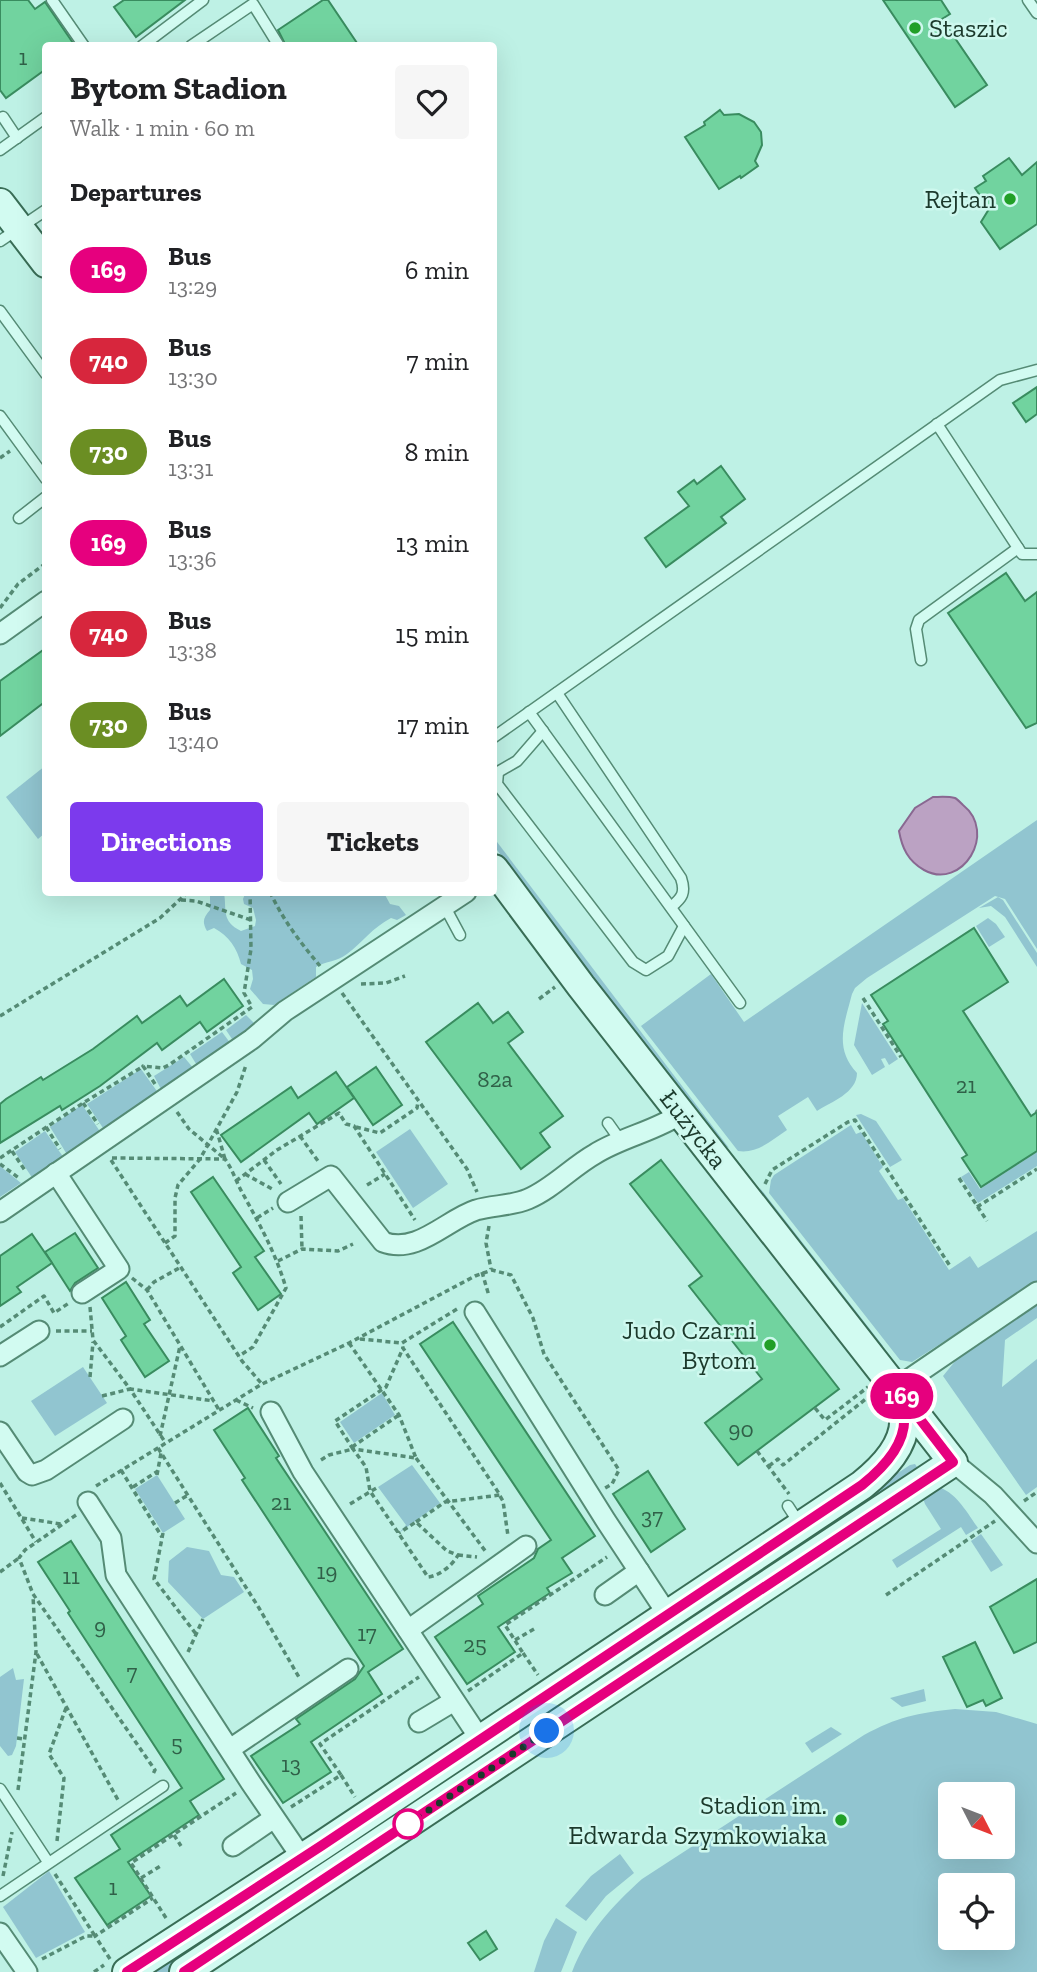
<!DOCTYPE html>
<html lang="en">
<head>
<meta charset="utf-8">
<style>
	:root { --surface:#fff; --page:#f6f6f6; --text:#202124; --muted:#757577; --accent:#7c3aed }
	body { margin:0; font-family:"Zilla Slab",serif; background:var(--page); color:var(--text); height:100vh; display:flex; flex-direction:column; font-size:26px; white-space:nowrap }
	* { box-sizing:border-box; margin:0 }
	p { font-size:23px; color:var(--muted) }
	.icon { flex:none; width:38px; height:38px; fill:none; stroke:currentColor; stroke-width:2; stroke-linecap:round; stroke-linejoin:round }
	.map { position:relative; flex:1; overflow:hidden }
	.details { position:absolute; left:42px; top:42px; width:455px; height:854px; display:flex; flex-direction:column; background:var(--surface); border-radius:7px; box-shadow:0 7px 28px #0002 }
	.details>* { flex:none }
	.badge { padding:0 14px; border-radius:23px; font-size:24px; line-height:46px }
	.needle { width:46px; rotate:132deg }
	.buttons { position:absolute; left:938px; top:1782px; display:grid; gap:14px }
	.buttons a { display:grid; place-items:center; width:77px; height:77px; border-radius:7px; background:var(--surface); box-shadow:0 7px 28px #0002; font-size:35px }
	.you { position:absolute; width:35px; height:35px; margin:-18px; border:5px solid #fff; border-radius:50%; background:#1a73e8; box-shadow:0 0 0 10px #1a73e833 }
	.map>.badge { position:absolute; translate:-50% -50%; box-shadow:0 0 0 4px #fff }
	h2 { padding:0 28px; font-size:26px; line-height:63px }
	.round { display:grid; place-items:center; flex:none; width:74px; height:74px; border-radius:7px; background:var(--page) }
	.head { display:flex; align-items:center; justify-content:space-between; height:119px; padding:0 28px }
	h1 { font-size:33px; font-weight:700; line-height:52px }
	.action { display:flex; gap:14px; margin-top:auto; padding:14px 28px }
	.action a { flex:1; height:80px; border-radius:7px; background:var(--accent); color:#fff; font-size:28px; font-weight:700; line-height:80px; text-align:center }
	.action a+a { background:var(--page); color:var(--text) }
	ul { padding:0; list-style:none }
	li { display:flex; align-items:center; gap:21px; height:91px; padding:0 28px }
	li div { flex:1 }
	li b { display:block; font-size:26px }
	li em { font-style:normal }
	li .badge { min-width:77px; font-weight:700; text-align:center }
	.map>svg:first-child { display:block }
	.green { fill:#91c5d0; fill-rule:evenodd }
	.water { fill:#bba2c3; stroke:#896891; stroke-width:2 }
	.building { fill:#71d39f; stroke:#398c5f; stroke-width:2 }
	.lines { fill:none; stroke-linecap:round; stroke-linejoin:round }
	.lane-casing { stroke:#558b75; stroke-width:13 }
	.street-casing { stroke:#558b75; stroke-width:23 }
	.secondary-casing { stroke:#396d56; stroke-width:32 }
	.path { stroke:#558b75; stroke-width:3.5; stroke-dasharray:5 3.5; stroke-linecap:butt }
	.lane { stroke:#d2fbf1; stroke-width:10 }
	.street { stroke:#d2fbf1; stroke-width:19 }
	.secondary { stroke:#d2fbf1; stroke-width:28 }
	.line-casing { stroke:#fff; stroke-width:16 }
	.line { stroke:#e6007e; stroke-width:10 }
	.walk { stroke:#1b392b; stroke-width:7; stroke-dasharray:0 12.6 }
	.poi-dot { fill:#219f27; stroke:#cef8ee; stroke-width:2.5 }
	.stop-dot { fill:#fff; stroke:#e6007e; stroke-width:3.5 }
	.labels { text-anchor:middle; dominant-baseline:central; stroke-width:5; stroke-linejoin:round; paint-order:stroke }
	.number-label { font-size:23px; fill:#306048 }
	.poi-label { font-size:26px; fill:#1b392b; stroke:#cef8ee; text-anchor:end }
	.street-label { font-size:26px; fill:#1b392b; stroke:#cef8ee }
</style>
</head>
<body>
<div class="map">
<svg width="1037" height="1972" viewBox="0 0 1037 1972">
	<rect width="100%" height="100%" fill="#bef1e5"/>
	<g class="green">
		<path d="M45,766v67l-7,6 -32,-42z"/>
		<path d="M1037,820v129l-32,-50 -10,-3 -128,82 -12,10 -3,6c-8,31 -18,54 5,79 0,20 -26,29 -40,38l-9,-14 -30,19 9,14c-15,10 -30,24 -49,21l-97,-125 70,-52 33,48z"/>
		<path d="M494,838l235,310 -8,-5 -68,-85 -159,-212z"/>
		<path d="M210,892l14,1c3,17 -3,28 17,38l14,-5 1,-6 -3,-12 -9,-4 -1,-5 2,-5 5,-1h134l6,11 9,2 7,9 -9,5 -6,-2c-19,10 -28,24 -44,36 -10,8 -21,7 -31,13v10l-42,28 -11,-1 -13,-15 3,-10 -1,-9 -11,-6c-4,-16 -12,-28 -27,-36l-7,3c-5,-9 -4,-13 3,-21z"/>
		<path d="M998,897l5,3 34,53v14l-32,-50 -14,-11 -12,2z"/>
		<path d="M988,918l8,6 9,13 -16,10 -13,-21z"/>
		<path d="M862,1003l36,56 -9,6 -4,-7 -4,1 4,8 -13,8 -18,-30z"/>
		<path d="M246,1015l8,8 -3,7 -17,12 -8,-12z"/>
		<path d="M222,1032l9,12 -33,23 -8,-13z"/>
		<path d="M184,1057l10,12 -32,22 -8,-15z"/>
		<path d="M141,1069l18,25 -54,37 -18,-27z"/>
		<path d="M80,1106h3l18,27 -33,23 -18,-29z"/>
		<path d="M861,1114l15,7 26,39 -12,7 -34,-52z"/>
		<path d="M851,1125l5,9 5,-2 22,35 -4,4 19,29 5,-2 46,72 21,-14 8,12 59,-37v51l-125,80 -12,-2 -131,-167 2,-13 3,-5z"/>
		<path d="M410,1129l38,55 -35,24 -37,-56z"/>
		<path d="M45,1131l19,27 -31,21 -18,-27z"/>
		<path d="M1037,1152v14l-59,37 -17,-26 8,-5 11,17z"/>
		<path d="M0,1166l21,17 -21,14z"/>
		<path d="M760,1188l123,158 -3,2 -118,-153z"/>
		<path d="M1037,1304v14l-32,22 -3,47 35,-28v128l-11,8 -83,-119 18,-22z"/>
		<path d="M83,1367l24,36 -52,33 -24,-35z"/>
		<path d="M382,1393l13,22 -41,28 -14,-21z"/>
		<path d="M915,1464l4,6 -119,82 -7,-9 117,-78z"/>
		<path d="M412,1465l28,38 -41,30 7,-8 -28,-38z"/>
		<path d="M157,1475l28,44 -22,14 -28,-44z"/>
		<path d="M936,1486c20,6 30,25 42,42l-12,7 -5,-8 -64,41 -5,-8 49,-31 -16,-25 -3,-9z"/>
		<path d="M981,1534l22,31 -12,7 -20,-31z"/>
		<path d="M787,1546l7,11 -133,88 -6,-2 -2,-6z"/>
		<path d="M187,1547l22,4 12,24 13,2 10,15 -41,27 -35,-37 1,-21z"/>
		<path d="M13,1668l3,12 8,-1 -8,67 -4,9 -4,1 -8,-10v-69z"/>
		<path d="M924,1689l2,12 -24,6 -12,-9z"/>
		<path d="M955,1709l41,3 41,12v248h-465c15,-39 40,-66 70,-93l222,-144c33,-18 53,-22 91,-26zM950,1794h53v52h-53zM950,1885h53v52h-53z"/>
		<path d="M831,1727l11,7 -30,19 -7,-10z"/>
		<path d="M620,1854l14,19 -28,23 -20,25 -21,-15 26,-30z"/>
		<path d="M49,1871l36,61 -49,26 -33,-51z"/>
		<path d="M269,1891l5,7 -4,6 -102,68h-24z"/>
		<path d="M556,1918l21,14 -16,40h-27l10,-31z"/>
	</g>
	<path class="water" d="M933,797c6,0 15,-1 22,1 2,1 6,5 8,7 35,28 -1,86 -39,65 -16,-9 -22,-22 -25,-39l16,-23z"/>
	<g class="building">
		<path d="M0,0h28l7,9 10,-7 30,44h-29v23l-40,29 -6,-8z"/>
		<path d="M124,0h61l-49,37 -22,-30z"/>
		<path d="M323,0h5l31,46h-73l-8,-16z"/>
		<path d="M883,0h58l9,14 -8,5 45,66 -32,22z"/>
		<path d="M720,110l4,5 15,-1 15,8 7,10 1,13 -7,16 3,5 -17,12 -1,-2 -21,13 -34,-52 20,-12 -1,-3z"/>
		<path d="M1009,158l13,17 15,-13v62l-37,25 -19,-27 8,-13 -14,-21 11,-7 -3,-5z"/>
		<path d="M1037,387v27l-11,8 -13,-19z"/>
		<path d="M721,466l24,33 -24,18 5,6 -60,44 -21,-29 44,-32 -11,-14 16,-12 3,4z"/>
		<path d="M1006,573l19,28 12,-9v131l-11,5 -78,-115z"/>
		<path d="M46,648v53l-46,35v-55z"/>
		<path d="M974,928l34,54 -45,29 68,105 6,-4v39l-56,36 -19,-29 5,-3 -84,-131 5,-3 -17,-26z"/>
		<path d="M224,979l19,27 -36,26 -7,-10 -38,28 -5,-7 -57,43 -38,24 -2,-4 -60,37v-39l6,-5 35,-22 2,3 50,-31 44,-33 5,7 38,-27 7,10z"/>
		<path d="M478,1003l15,20 15,-11 15,20 -15,11 55,73 -23,17 10,14 -29,22 -95,-127z"/>
		<path d="M376,1067l26,38 -29,20 -26,-38z"/>
		<path d="M336,1072l18,26 -37,26 -8,-11 -68,49 -20,-27 70,-48 7,11z"/>
		<path d="M661,1160l178,229 -101,76 -33,-42 57,-44 -73,-93 13,-10 -72,-92z"/>
		<path d="M213,1177l51,74 -9,6 26,37 -23,16 -25,-37 8,-6 -50,-75z"/>
		<path d="M75,1233l23,35 -23,15 -5,8 -25,-39z"/>
		<path d="M32,1234l20,29 -35,24 4,5 -21,14v-50z"/>
		<path d="M126,1282l24,38 -6,4 25,37 -24,16 -24,-37 5,-4 -24,-38z"/>
		<path d="M453,1322l142,214 -33,22 10,15 -25,15 3,5 -52,34 17,25 -48,32 -32,-47 48,-33 -5,-8 56,-38 4,-9 13,-9 -131,-196z"/>
		<path d="M248,1408l31,48 -3,2 127,191 -35,23 14,22 -71,48 20,30 -48,31 -32,-47 49,-32 -4,-5 59,-40 9,-13 -122,-186 3,-2 -31,-48z"/>
		<path d="M648,1471l37,58 -34,23 -38,-58z"/>
		<path d="M71,1541l153,238 -34,22 9,14 -71,47 23,34 -44,29 -32,-47 45,-29 -9,-14 71,-47 -114,-175 2,-2 -32,-49z"/>
		<path d="M1037,1579v63l-23,11 -24,-46z"/>
		<path d="M975,1642l27,56 -16,8 -3,-6 -16,7 -24,-50z"/>
		<path d="M486,1931l11,18 -17,11 -12,-17z"/>
	</g>
	<g class="lines">
		<defs>
			<g id="lane">
				<path d="M52,0l32,46"/>
				<path d="M1028,0l9,13"/>
				<path d="M142,46l61,-46"/>
				<path d="M191,46l62,-42 26,42"/>
				<path d="M3,117l14,21"/>
				<path d="M0,150l46,-33"/>
				<path d="M0,241l46,-31"/>
				<path d="M0,311l46,63"/>
				<path d="M0,416l46,63"/>
				<path d="M937,424l85,130h15"/>
				<path d="M19,518l27,-21"/>
				<path d="M921,660l-5,-31 3,-9 99,-72"/>
				<path d="M557,693l124,185c5,15 1,20 -10,29"/>
				<path d="M529,712l211,291"/>
				<path d="M543,731l-26,30 -19,11 -1,12 136,178 13,8 22,-14 16,-30"/>
				<path d="M494,737l506,-357 37,-10"/>
				<path d="M445,907l15,28"/>
				<path d="M608,1123l12,17"/>
				<path d="M788,1506l11,17"/>
				<path d="M0,1789l48,73"/>
				<path d="M0,1896l163,-110"/>
			</g>
			<g id="street">
				<path d="M0,634l46,-33"/>
				<path d="M56,1173l63,96 -37,24"/>
				<path d="M288,1202l43,-26 52,66c34,13 63,-22 93,-32 17,-5 36,-4 52,-11 24,-10 44,-32 67,-45 27,-17 61,-23 87,-41"/>
				<path d="M0,1212l252,-173 33,-28 181,-119"/>
				<path d="M475,1312l131,209 62,94"/>
				<path d="M0,1356l39,-25"/>
				<path d="M896,1388l141,-96"/>
				<path d="M271,1412l32,60 177,267"/>
				<path d="M0,1432l27,40 5,3 14,-5 77,-51"/>
				<path d="M953,1462l40,33 44,48"/>
				<path d="M88,1502l23,36 5,37 135,208 51,75"/>
				<path d="M605,1595l34,-24"/>
				<path d="M408,1630l118,-84"/>
				<path d="M419,1722l35,-21"/>
				<path d="M230,1749l118,-80"/>
				<path d="M233,1846l41,-28"/>
				<path d="M0,1933l27,39"/>
			</g>
			<g id="secondary">
				<path d="M0,203l46,60"/>
				<path d="M127,1972l194,-126 541,-361c20,-16 45,-40 42,-69 0,-7 -4,-15 -6,-22"/>
				<path d="M184,1972l769,-510 -372,-476 -87,-117"/>
			</g>
		</defs>
		<use href="#lane" class="lane-casing"/>
		<use href="#street" class="street-casing"/>
		<use href="#secondary" class="secondary-casing"/>
		<g class="path">
			<path d="M0,458l10,-7"/>
			<path d="M0,608l18,-24 28,-21"/>
			<path d="M270,892c13,28 30,50 50,74"/>
			<path d="M181,900l15,1 55,19"/>
			<path d="M361,984l25,-1 19,-7"/>
			<path d="M342,993l125,176 10,23"/>
			<path d="M863,998l38,59"/>
			<path d="M539,999l16,-12"/>
			<path d="M0,1016l160,-98 28,-26"/>
			<path d="M155,1084l-12,-18 20,2 6,-3 83,-58 -8,-14 7,-44 -1,-57"/>
			<path d="M83,1103l15,21"/>
			<path d="M1036,1110l1,1"/>
			<path d="M177,1112l12,17 36,30 -9,-31"/>
			<path d="M46,1127l14,22"/>
			<path d="M356,1127l24,6 37,-25 1,-7"/>
			<path d="M300,1136l18,25"/>
			<path d="M12,1151l14,21"/>
			<path d="M0,1158l83,-55 59,-36"/>
			<path d="M112,1158l113,1c8,11 11,23 18,35 17,31 33,60 43,94l-33,59 -14,9"/>
			<path d="M111,1160l131,201 20,23"/>
			<path d="M264,1160l17,24"/>
			<path d="M0,1164l19,14"/>
			<path d="M245,1174l29,16"/>
			<path d="M959,1178l28,43"/>
			<path d="M236,1181l41,-31 62,-37 7,11 8,2 61,94"/>
			<path d="M765,1184l7,-14 76,-48 7,-2 95,146"/>
			<path d="M367,1185l18,-11"/>
			<path d="M977,1207l60,-38"/>
			<path d="M301,1216l1,33"/>
			<path d="M257,1218l16,-10"/>
			<path d="M489,1226l-3,17 5,26"/>
			<path d="M165,1243l10,-7v-38l3,-13 22,-26 37,-67 9,-27"/>
			<path d="M278,1261l24,-12 36,2 15,-7"/>
			<path d="M482,1272l7,24"/>
			<path d="M132,1278l15,12 72,120"/>
			<path d="M147,1290l7,-8 27,-15"/>
			<path d="M90,1307l3,33 37,49 84,12"/>
			<path d="M0,1327l44,-31 10,17 15,-10"/>
			<path d="M56,1331h36"/>
			<path d="M360,1339l42,4"/>
			<path d="M349,1343l50,72 17,43 -63,-9 13,18 4,24 58,86c11,-1 25,-12 30,-22l-11,-4 -31,-29 -17,11"/>
			<path d="M90,1377l3,-35"/>
			<path d="M102,1396l28,-7 35,53"/>
			<path d="M236,1400l17,8"/>
			<path d="M815,1408l10,12 43,-33"/>
			<path d="M160,1436l20,-90"/>
			<path d="M352,1447l47,-32"/>
			<path d="M158,1448l101,160 41,71"/>
			<path d="M757,1451l32,43"/>
			<path d="M416,1458l70,94"/>
			<path d="M321,1460l8,-5 24,-6 -18,-28 51,-34 17,-39"/>
			<path d="M769,1466l9,-7 5,6 89,-71"/>
			<path d="M121,1470l41,67"/>
			<path d="M157,1475l4,-22"/>
			<path d="M0,1483l36,59"/>
			<path d="M96,1486l166,-102 87,-41 126,-67 17,-6 19,5 22,43 11,36 75,116 -7,14 -7,4"/>
			<path d="M133,1487l25,-16"/>
			<path d="M500,1496l3,5 5,35"/>
			<path d="M1024,1501l13,-9"/>
			<path d="M175,1503l13,-8"/>
			<path d="M350,1504l28,-17"/>
			<path d="M76,1515l-51,35 -6,8 14,36 122,176 -2,4"/>
			<path d="M22,1518l39,6"/>
			<path d="M416,1522l29,-20 55,-7 -97,-147 -1,-5 55,-34"/>
			<path d="M163,1533l-9,46 42,55"/>
			<path d="M458,1555l19,2"/>
			<path d="M0,1572l19,-14"/>
			<path d="M886,1595l109,-74"/>
			<path d="M515,1640l19,-11"/>
			<path d="M188,1652l15,-33"/>
			<path d="M523,1653l15,22"/>
			<path d="M37,1654l81,146"/>
			<path d="M468,1691l55,-38 -18,-28 102,-68"/>
			<path d="M17,1738l7,1"/>
			<path d="M341,1775l14,22"/>
			<path d="M18,1790l18,-138 -3,-56"/>
			<path d="M291,1807l50,-32 -21,-31 99,-67"/>
			<path d="M174,1835l7,11"/>
			<path d="M57,1841l7,-63 -15,-24 17,-46"/>
			<path d="M3,1876l9,-44"/>
			<path d="M141,1878l21,-13"/>
			<path d="M166,1918l-35,-55 105,-70"/>
			<path d="M42,1959l44,-23h9l-40,-62"/>
			<path d="M110,1959l-15,-23 58,-38"/>
			<path d="M94,1972l10,-7"/>
		</g>
		<use href="#lane" class="lane"/>
		<use href="#street" class="street"/>
		<use href="#secondary" class="secondary"/>
	</g>
	<g class="lines">
		<defs>
			<path id="line" d="M127,1972l194,-126 541,-361c20,-16 45,-41 42,-70 -1,-9 -6,-18 -8,-27l57,74 -769,510"/>
		</defs>
		<use href="#line" class="line-casing"/>
		<use href="#line" class="line"/>
		<path class="walk" d="M408,1824l139,-93"/>
	</g>
	<g class="poi-dot">
		<circle cx="915" cy="28" r="7"/>
		<circle cx="1010" cy="199" r="7"/>
		<circle cx="770" cy="1345" r="7"/>
		<circle cx="841" cy="1820" r="7"/>
	</g>
	<circle class="stop-dot" cx="408" cy="1824" r="14"/>
	<g class="labels">
		<g class="number-label">
			<text x="23" y="57">1</text>
			<text x="495" y="1079">82a</text>
			<text x="966" y="1085">21</text>
			<text x="741" y="1429">90</text>
			<text x="281" y="1502">21</text>
			<text x="652" y="1516">37</text>
			<text x="327" y="1571">19</text>
			<text x="71" y="1576">11</text>
			<text x="100" y="1626">9</text>
			<text x="367" y="1633">17</text>
			<text x="475" y="1644">25</text>
			<text x="132" y="1672">7</text>
			<text x="177" y="1743">5</text>
			<text x="291" y="1764">13</text>
			<text x="113" y="1887">1</text>
		</g>
		<g class="poi-label">
			<text x="929" y="28" text-anchor="start">Staszic</text>
			<text x="996" y="199">Rejtan</text>
			<text x="756" y="1330">Judo Czarni<tspan x="756" dy="30">Bytom</tspan></text>
			<text x="827" y="1805">Stadion im.<tspan x="827" dy="30">Edwarda Szymkowiaka</tspan></text>
		</g>
		<g class="street-label">
			<text transform="translate(694 1129) rotate(52)">Łużycka</text>
		</g>
	</g>
</svg>
<div class="buttons">
<a><svg class="needle" viewBox="-14 -14 28 28"><path d="M0-13l5 13h-10z" fill="#e53935"/><path d="M0 13l5-13h-10z" fill="#757577"/></svg></a>
<a><svg class="icon" aria-label="locate" viewBox="0 0 24 24"><circle cx="12" cy="12" r="6"/><path d="M12 2v4M12 18v4M2 12h4M18 12h4"/></svg></a>
</div>
<div class="you" style="left:547px;top:1731px"></div>
<b class="badge" style="left:902px;top:1396px;background:#e6007e;color:#fff">169</b>
<section class="details">
<div class="head"><div><h1>Bytom Stadion</h1><p>Walk · 1 min · 60 m</p></div><a class="round"><svg class="icon" aria-label="heart" viewBox="0 0 24 24"><path d="M12 20l-8-8c-3-5 5-10 8-4 3-6 11-1 8 4z"/></svg></a></div>
<h2>Departures</h2>
<ul>
<li><span class="badge" style="background:#e6007e;color:#fff">169</span><div><b>Bus</b><p>13:29</p></div><em>6 min</em></li>
<li><span class="badge" style="background:#d7263d;color:#fff">740</span><div><b>Bus</b><p>13:30</p></div><em>7 min</em></li>
<li><span class="badge" style="background:#6b8e23;color:#fff">730</span><div><b>Bus</b><p>13:31</p></div><em>8 min</em></li>
<li><span class="badge" style="background:#e6007e;color:#fff">169</span><div><b>Bus</b><p>13:36</p></div><em>13 min</em></li>
<li><span class="badge" style="background:#d7263d;color:#fff">740</span><div><b>Bus</b><p>13:38</p></div><em>15 min</em></li>
<li><span class="badge" style="background:#6b8e23;color:#fff">730</span><div><b>Bus</b><p>13:40</p></div><em>17 min</em></li>
</ul>
<div class="action"><a>Directions</a><a>Tickets</a></div>
</section>
</div>
</body>
</html>
